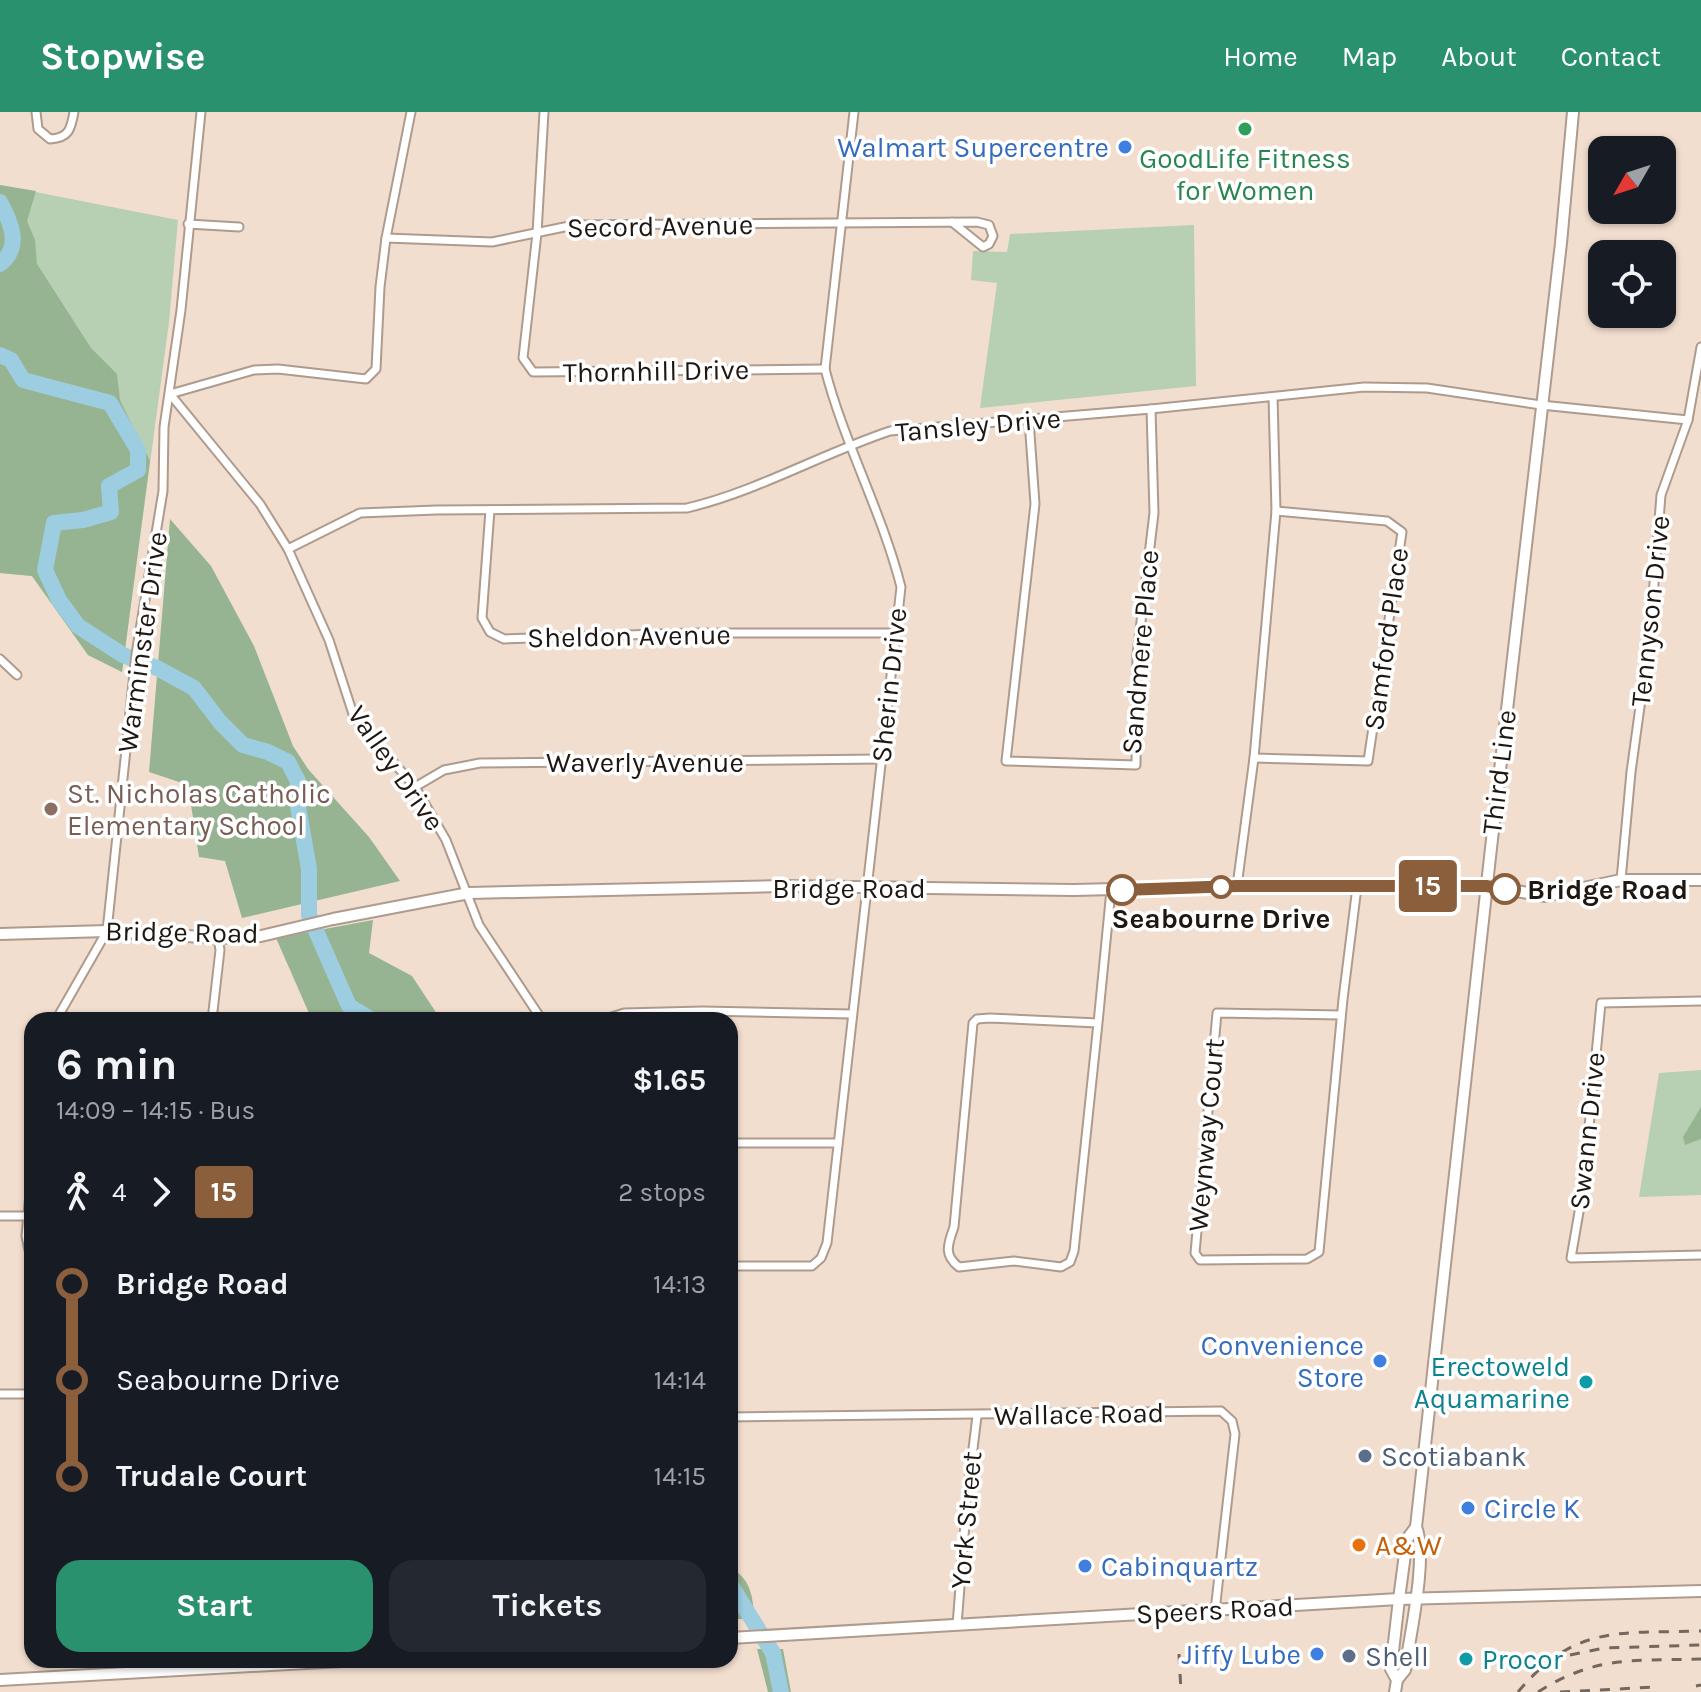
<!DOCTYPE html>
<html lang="en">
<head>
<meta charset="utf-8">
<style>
	:root { --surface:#171b24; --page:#242831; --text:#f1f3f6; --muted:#9ea1a6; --accent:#2a916e }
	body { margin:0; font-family:Karla,sans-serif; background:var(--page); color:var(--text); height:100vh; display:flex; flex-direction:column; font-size:30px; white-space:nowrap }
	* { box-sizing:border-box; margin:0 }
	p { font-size:26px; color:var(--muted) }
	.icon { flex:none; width:44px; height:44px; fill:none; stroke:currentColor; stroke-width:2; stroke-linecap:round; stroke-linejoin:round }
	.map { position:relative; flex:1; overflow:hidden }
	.details { position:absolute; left:24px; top:900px; width:714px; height:656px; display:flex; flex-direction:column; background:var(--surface); border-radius:24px; box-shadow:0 2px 6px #0004 }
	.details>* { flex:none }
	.badge { padding:0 16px; border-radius:6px; font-size:28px; line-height:52px }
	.needle { width:52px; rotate:231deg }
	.tools { position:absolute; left:1588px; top:24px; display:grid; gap:16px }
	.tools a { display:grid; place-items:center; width:88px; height:88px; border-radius:16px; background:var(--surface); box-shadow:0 2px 6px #0004; font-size:40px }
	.map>.badge { position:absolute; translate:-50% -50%; box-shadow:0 0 0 4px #fff }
	.legs { display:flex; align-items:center; gap:12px; height:88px; padding:0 32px; font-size:26px }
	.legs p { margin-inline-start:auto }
	.head { display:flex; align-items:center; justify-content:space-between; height:136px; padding:0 32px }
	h1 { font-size:44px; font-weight:700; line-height:60px }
	.primary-button { display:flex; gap:16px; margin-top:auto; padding:16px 32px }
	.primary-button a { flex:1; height:92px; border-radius:24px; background:var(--accent); color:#fff; font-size:32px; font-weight:700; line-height:92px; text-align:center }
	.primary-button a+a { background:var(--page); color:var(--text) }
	ul { padding:0 32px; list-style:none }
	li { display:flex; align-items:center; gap:28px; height:96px; font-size:30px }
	li i { display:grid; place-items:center; width:12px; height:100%; margin:0 10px; background:currentColor }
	li i::after { content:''; width:20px; height:20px; margin:-10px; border:6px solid; border-radius:50%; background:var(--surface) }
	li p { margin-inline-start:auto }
	li:first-child i { background:linear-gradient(#0000 50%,currentColor 0) }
	li:last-child i { background:linear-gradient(currentColor 50%,#0000 0) }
	header { display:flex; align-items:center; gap:48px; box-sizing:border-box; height:112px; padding:0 40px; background:var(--accent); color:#fff }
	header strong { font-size:38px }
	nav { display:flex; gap:44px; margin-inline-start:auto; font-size:28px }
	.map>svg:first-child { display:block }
	.green { fill:#b7cfb3 }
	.forest { fill:#97b492 }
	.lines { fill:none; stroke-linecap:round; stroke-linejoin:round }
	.river { stroke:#9dcde0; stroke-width:16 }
	.street-casing { stroke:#ae9b8d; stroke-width:11 }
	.secondary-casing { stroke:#ae9b8d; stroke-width:14 }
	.street { stroke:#fff; stroke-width:7 }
	.secondary { stroke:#fff; stroke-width:10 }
	.rail { stroke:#73675e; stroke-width:3; stroke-dasharray:10 10; stroke-linecap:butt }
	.line-1-casing { stroke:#fff; stroke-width:18 }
	.line-1 { stroke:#8b5e3c; stroke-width:12 }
	.leisure-dot { fill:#2e9e5b; stroke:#fff; stroke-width:3 }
	.shop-dot { fill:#3f7fe0; stroke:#fff; stroke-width:3 }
	.education-dot { fill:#8d6e63; stroke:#fff; stroke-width:3 }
	.stop-1-dot { fill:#fff; stroke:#8b5e3c; stroke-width:4 }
	.culture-dot { fill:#0f9aa8; stroke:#fff; stroke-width:3 }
	.service-dot { fill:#5c6f8a; stroke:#fff; stroke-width:3 }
	.food-dot { fill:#e8710a; stroke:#fff; stroke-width:3 }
	.labels { text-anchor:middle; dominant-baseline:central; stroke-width:7; stroke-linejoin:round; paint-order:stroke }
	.shop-label { font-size:28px; fill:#366cbe; stroke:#fff; text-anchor:end }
	.leisure-label { font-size:28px; fill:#27864d; stroke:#fff }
	.street-label { font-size:28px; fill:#1e1712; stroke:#fff }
	.education-label { font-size:28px; fill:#785e54; stroke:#fff; text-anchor:start }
	.stop-label { font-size:28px; font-weight:bold; fill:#1e1712; stroke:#fff; text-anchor:start }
	.culture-label { font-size:28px; fill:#0d838f; stroke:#fff; text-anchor:end }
	.service-label { font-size:28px; fill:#4e5e75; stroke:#fff; text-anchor:start }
	.food-label { font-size:28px; fill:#c56008; stroke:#fff; text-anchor:start }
</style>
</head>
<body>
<header>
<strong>Stopwise</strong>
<nav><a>Home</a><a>Map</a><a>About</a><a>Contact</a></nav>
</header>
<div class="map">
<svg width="1701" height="1580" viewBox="0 0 1701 1580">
	<rect width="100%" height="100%" fill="#f2decf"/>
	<g class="green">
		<path d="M0,73l178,35 -9,102 -47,350 -34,-17 -56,-79 -32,-3z"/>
		<path d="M1194,113l2,161 -216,22 17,-125 -26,-3 2,-29 34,1 3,-18z"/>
		<path d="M1701,958v125l-62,2 20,-124z"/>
	</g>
	<g class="forest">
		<path d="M0,73l36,6 -9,30 8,19 2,24 54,84 26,26 3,26 30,61 -28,211 -34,-17 -56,-79 -32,-3z"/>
		<path d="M170,407l41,47 43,80 39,100 15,23 61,68 31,44 -158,37 -17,-57 -26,-4 -11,-72 -39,-13z"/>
		<path d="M373,808l-4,33 43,23 29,44h-129l-36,-82z"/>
		<path d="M1701,995v32l-16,6 -2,-8z"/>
		<path d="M730,1455c22,13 22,29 25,52h-25z"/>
		<path d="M757,1537h26l8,43h-23z"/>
	</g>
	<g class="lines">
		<g class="river">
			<path d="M0,90c11,20 22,45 0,62"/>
			<path d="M0,243l11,5 12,20 87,23 28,47v20l-29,16 2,26 -28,8 -29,3 -9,47 14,30 19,26 45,29 34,13 37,20 26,34 23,23 25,7 20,10 10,19 -1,20 12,68v46l40,91 23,14"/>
			<path d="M730,1472l43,69 8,39"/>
		</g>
		<defs>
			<g id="street">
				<path d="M36,0l2,17 12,10c19,-1 21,-10 24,-27"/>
				<path d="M544,0l-7,121 -14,125 10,14 292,-3"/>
				<path d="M188,112l51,3"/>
				<path d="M386,126l106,4 82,-17 403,-3 12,3 4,11 -4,8 -6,3 -31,-25"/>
				<path d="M170,282l90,110 28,45 41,91 25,77 61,70 31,53 33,85 63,95"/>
				<path d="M170,282l84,-24 24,-1 88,10 10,-10 4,-82 6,-49 25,-126"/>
				<path d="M1029,308l6,84 -29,257 130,4 1,-110 17,-142 -3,-104"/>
				<path d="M490,398l-8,108 8,14 14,7 186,-6h204"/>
				<path d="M288,437l72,-36 76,-3 251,-2c71,-17 134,-54 203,-77l261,-22 213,-22 63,1 114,17 147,15"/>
				<path d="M0,547l17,16"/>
				<path d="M1254,646l114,3 34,-229 -15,-11 -111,-10"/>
				<path d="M415,675l29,-17 36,-7 401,-4"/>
				<path d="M1621,768l10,-108 19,-138 11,-139 27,-75 13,-73"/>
				<path d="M1237,774l17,-128 22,-247 -3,-114"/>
				<path d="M1701,889l-100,2 -18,186 -12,69 130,-3"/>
				<path d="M1341,903l-124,-2 -22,240 5,7 107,-1 12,-7 24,-253 14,-112"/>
				<path d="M56,908l51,-89 29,-277 27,-163 1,-64 17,-117 20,-198"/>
				<path d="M212,908l8,-70 -2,-12"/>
				<path d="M602,908l22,-7 79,-2 149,3"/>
				<path d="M1098,911l-24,228 -4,11 -9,5 -47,-6 -55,6c-16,-12 -11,-23 -5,-40l19,-204 4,-4 13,-1 108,5 13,-133"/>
				<path d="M730,1031h108"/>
				<path d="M32,1060l-6,64 6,28"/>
				<path d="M0,1104h26"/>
				<path d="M730,1154h82l9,-8 6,-15 74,-656c-19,-75 -57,-144 -76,-218l29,-257"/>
				<path d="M0,1282h32"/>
				<path d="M730,1305l491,-6 11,10 3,13 -20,177"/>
				<path d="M957,1513l10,-127 10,-82"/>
			</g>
			<g id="secondary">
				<path d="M0,822l107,-3 111,7 43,-2 72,-17 136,-26 312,-7 293,4 163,-4h249l60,10 75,-16h80"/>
				<path d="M730,1526l669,-39 302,-8"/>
				<path d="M0,1568l360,-20"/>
				<path d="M1397,1568l8,-10c5,-35 23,-114 11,-143l75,-679 70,-605 12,-131"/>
				<path d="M1395,1580l2,-12 -6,-11 8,-70 8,-60 9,-12"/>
			</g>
		</defs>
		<use href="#street" class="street-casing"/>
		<use href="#secondary" class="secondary-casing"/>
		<use href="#street" class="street"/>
		<use href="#secondary" class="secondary"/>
		<g class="rail">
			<path d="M1179,1542l2,38"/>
			<path d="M1570,1543l34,-7 97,-3"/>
			<path d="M1696,1574l5,-1"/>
			<path d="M1518,1580c58,-69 102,-58 183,-61"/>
			<path d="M1538,1580c58,-37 97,-31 163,-33"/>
			<path d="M1560,1580l96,-5"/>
		</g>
	</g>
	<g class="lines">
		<defs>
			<path id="line-1" d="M1122,778l115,-4h249l19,3"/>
		</defs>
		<use href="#line-1" class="line-1-casing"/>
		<use href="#line-1" class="line-1"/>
	</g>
	<circle class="leisure-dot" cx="1245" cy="17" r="8"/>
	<g class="shop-dot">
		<circle cx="1125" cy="35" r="8"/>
		<circle cx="1380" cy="1249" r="8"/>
		<circle cx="1468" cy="1396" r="8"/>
		<circle cx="1085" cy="1454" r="8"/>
		<circle cx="1317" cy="1542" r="8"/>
	</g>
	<circle class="education-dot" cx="51" cy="697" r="8"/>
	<g class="stop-1-dot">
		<circle cx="1221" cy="775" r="10"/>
		<circle cx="1505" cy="777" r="14"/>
		<circle cx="1122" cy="778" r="14"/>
	</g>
	<g class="culture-dot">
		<circle cx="1586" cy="1270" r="8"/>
		<circle cx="1466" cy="1547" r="8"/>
	</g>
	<g class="service-dot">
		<circle cx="1365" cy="1344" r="8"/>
		<circle cx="1349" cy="1544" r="8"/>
	</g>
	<circle class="food-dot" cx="1359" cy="1433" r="8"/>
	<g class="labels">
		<g class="shop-label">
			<text x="1109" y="35">Walmart Supercentre</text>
			<text x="1364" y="1233">Convenience<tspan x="1364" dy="32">Store</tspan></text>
			<text x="1484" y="1396" text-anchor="start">Circle K</text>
			<text x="1101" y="1454" text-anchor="start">Cabinquartz</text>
			<text x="1301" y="1542">Jiffy Lube</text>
		</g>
		<g class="leisure-label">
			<text x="1245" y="46">GoodLife Fitness<tspan x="1245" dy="32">for Women</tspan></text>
		</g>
		<g class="street-label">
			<text transform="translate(660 114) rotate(-1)">Secord Avenue</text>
			<text transform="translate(656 259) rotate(-1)">Thornhill Drive</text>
			<text transform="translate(978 313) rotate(-5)">Tansley Drive</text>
			<text transform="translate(1650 499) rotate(-84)">Tennyson Drive</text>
			<text transform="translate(629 524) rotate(-1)">Sheldon Avenue</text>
			<text transform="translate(1386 527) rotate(-82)">Samford Place</text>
			<text transform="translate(142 530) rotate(-82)">Warminster Drive</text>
			<text transform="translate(1140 540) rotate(-85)">Sandmere Place</text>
			<text transform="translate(889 573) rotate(-84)">Sherin Drive</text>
			<text x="645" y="650">Waverly Avenue</text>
			<text transform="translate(396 656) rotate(55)">Valley Drive</text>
			<text transform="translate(1499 660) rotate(-83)">Third Line</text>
			<text x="849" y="776">Bridge Road</text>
			<text transform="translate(182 820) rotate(1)">Bridge Road</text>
			<text transform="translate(1587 1019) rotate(-84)">Swann Drive</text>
			<text transform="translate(1206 1023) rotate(-85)">Weynway Court</text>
			<text transform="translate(1079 1302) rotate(-1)">Wallace Road</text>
			<text transform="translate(966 1408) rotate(-85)">York Street</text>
			<text transform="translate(1215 1498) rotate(-3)">Speers Road</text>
		</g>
		<g class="education-label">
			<text x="67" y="681">St. Nicholas Catholic<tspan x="67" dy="32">Elementary School</tspan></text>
		</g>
		<g class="stop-label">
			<text x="1527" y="777">Bridge Road</text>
			<text x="1221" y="806" text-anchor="middle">Seabourne Drive</text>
		</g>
		<g class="culture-label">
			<text x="1570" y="1254">Erectoweld<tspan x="1570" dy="32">Aquamarine</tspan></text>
			<text x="1482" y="1547" text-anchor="start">Procor</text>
		</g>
		<g class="service-label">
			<text x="1381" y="1344">Scotiabank</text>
			<text x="1365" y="1544">Shell</text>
		</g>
		<g class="food-label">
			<text x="1375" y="1433">A&amp;W</text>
		</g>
	</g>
</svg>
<div class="tools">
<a><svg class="needle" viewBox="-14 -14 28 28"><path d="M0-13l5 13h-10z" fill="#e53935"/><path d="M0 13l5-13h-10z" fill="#9ea1a6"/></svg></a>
<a><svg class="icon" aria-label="locate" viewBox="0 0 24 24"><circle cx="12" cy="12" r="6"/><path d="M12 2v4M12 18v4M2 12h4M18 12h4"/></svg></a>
</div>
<b class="badge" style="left:1428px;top:774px;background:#8b5e3c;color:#fff">15</b>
<section class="details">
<div class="head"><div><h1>6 min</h1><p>14:09 – 14:15 · Bus</p></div><b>$1.65</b></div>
<div class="legs"><svg class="icon" aria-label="walk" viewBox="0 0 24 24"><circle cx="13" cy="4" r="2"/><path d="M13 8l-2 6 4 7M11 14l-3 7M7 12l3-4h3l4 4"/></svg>4<svg class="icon" aria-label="forward" viewBox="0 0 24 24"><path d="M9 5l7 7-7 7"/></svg><b class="badge" style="background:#8b5e3c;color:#fff">15</b><p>2 stops</p></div>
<ul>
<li><i style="color:#8b5e3c"></i><b>Bridge Road</b><p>14:13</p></li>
<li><i style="color:#8b5e3c"></i><span>Seabourne Drive</span><p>14:14</p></li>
<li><i style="color:#8b5e3c"></i><b>Trudale Court</b><p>14:15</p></li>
</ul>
<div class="primary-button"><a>Start</a><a>Tickets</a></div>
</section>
</div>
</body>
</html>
